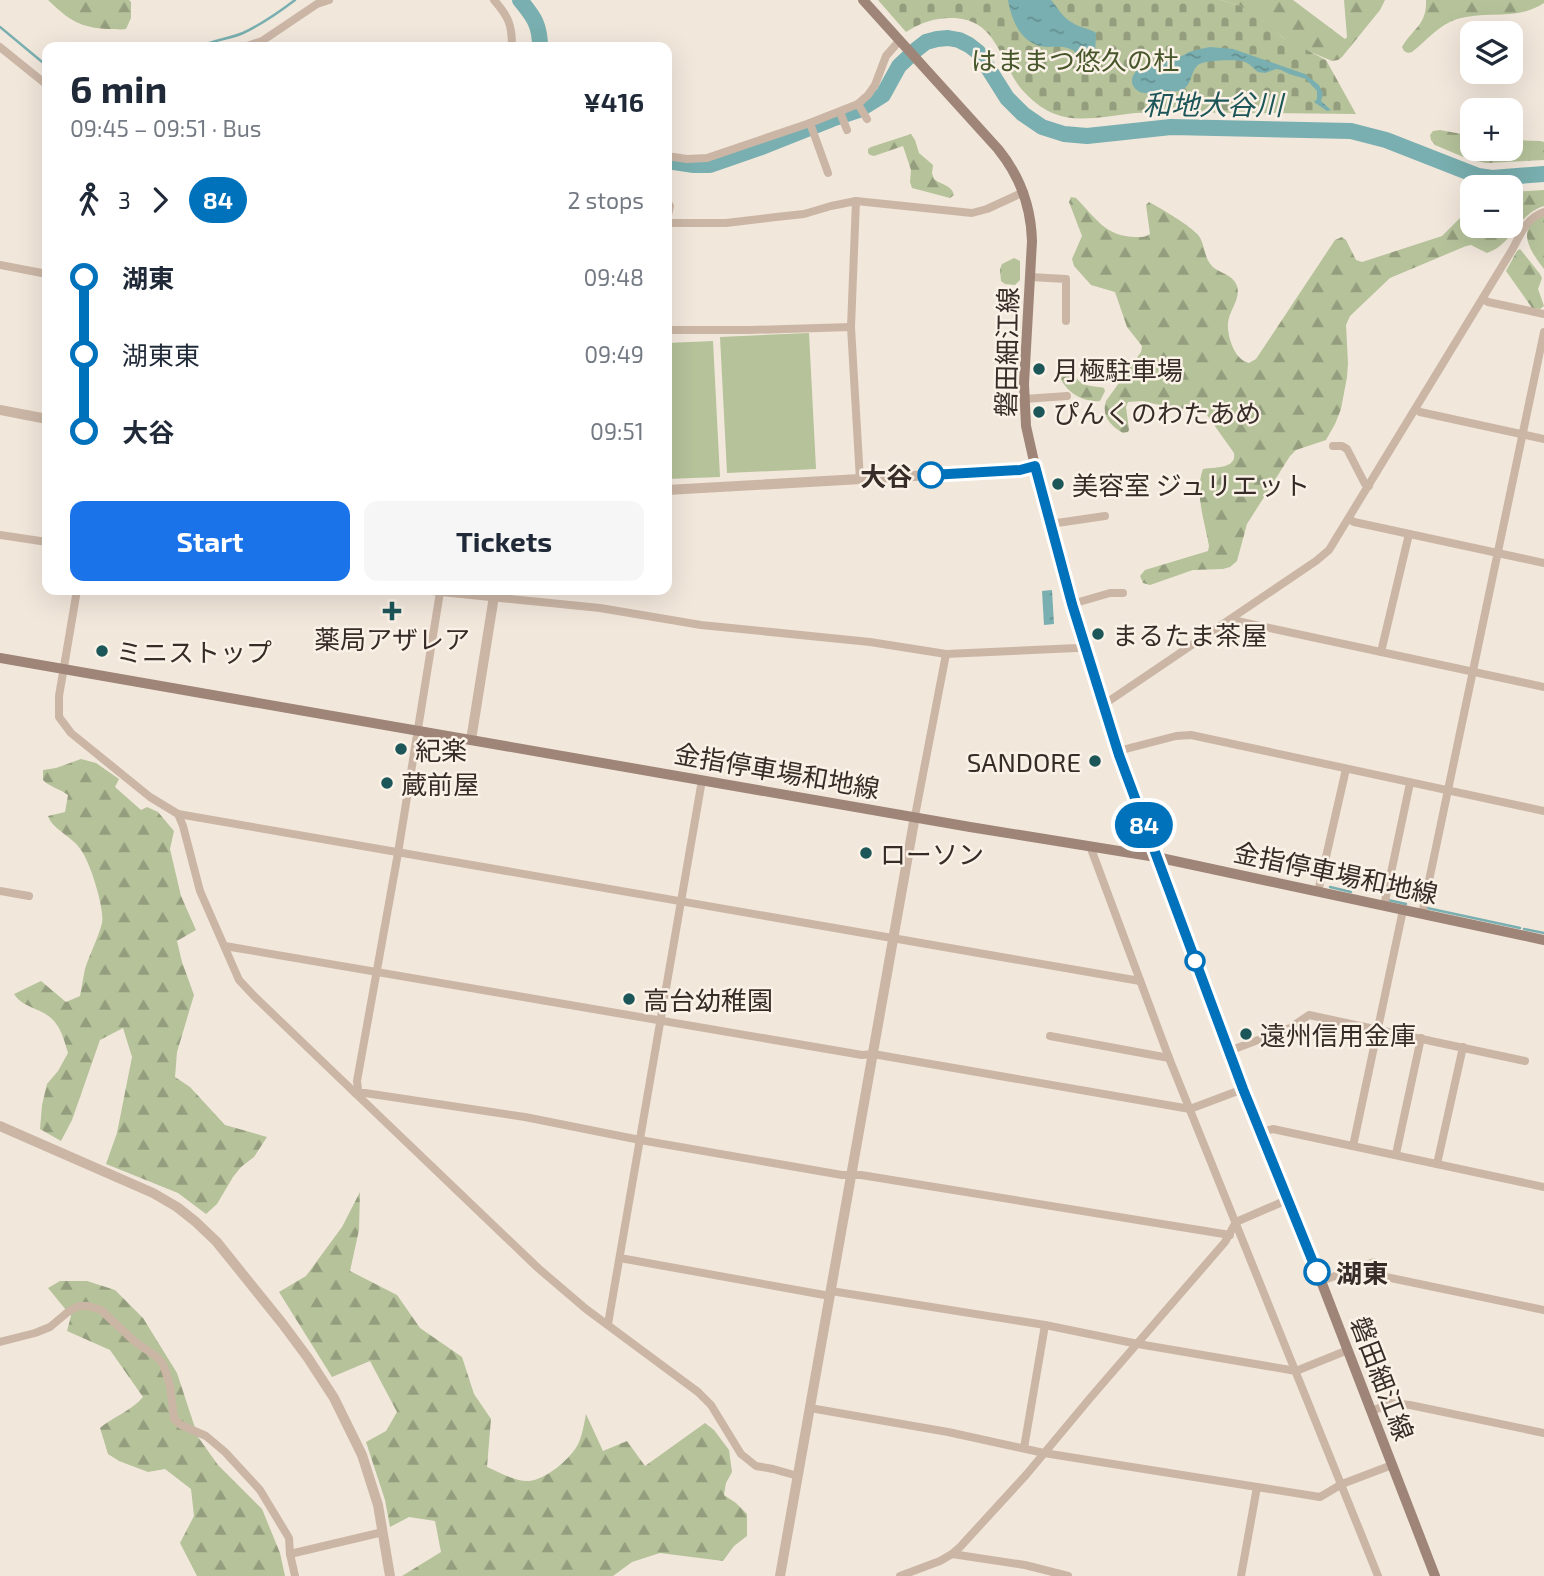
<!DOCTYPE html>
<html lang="en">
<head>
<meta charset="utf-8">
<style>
	:root { --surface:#fff; --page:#f6f6f7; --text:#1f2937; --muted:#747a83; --accent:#1a73e8 }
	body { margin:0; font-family:"Exo 2","Noto Sans JP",sans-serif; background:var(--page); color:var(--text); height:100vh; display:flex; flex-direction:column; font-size:26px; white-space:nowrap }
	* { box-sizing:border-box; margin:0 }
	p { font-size:23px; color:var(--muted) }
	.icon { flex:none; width:38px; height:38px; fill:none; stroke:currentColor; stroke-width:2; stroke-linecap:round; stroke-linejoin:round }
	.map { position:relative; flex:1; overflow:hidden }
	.sheet { position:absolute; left:42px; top:42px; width:630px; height:553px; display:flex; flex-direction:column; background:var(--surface); border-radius:14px; box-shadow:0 7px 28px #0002 }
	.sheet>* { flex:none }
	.badge { padding:0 14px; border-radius:23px; font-size:24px; line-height:46px }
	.tools { position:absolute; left:1460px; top:21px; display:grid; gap:14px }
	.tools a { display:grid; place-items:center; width:63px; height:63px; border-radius:14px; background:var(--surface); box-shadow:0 7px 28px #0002; font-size:35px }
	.map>.badge { position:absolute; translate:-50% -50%; box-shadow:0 0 0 4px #fff }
	.legs { display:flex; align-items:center; gap:10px; height:77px; padding:0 28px; font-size:23px }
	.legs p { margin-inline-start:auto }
	.headline { display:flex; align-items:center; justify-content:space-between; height:119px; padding:0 28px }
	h1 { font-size:38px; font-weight:700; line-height:52px }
	.cta { display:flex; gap:14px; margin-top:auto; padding:14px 28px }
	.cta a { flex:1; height:80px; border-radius:14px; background:var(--accent); color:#fff; font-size:28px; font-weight:700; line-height:80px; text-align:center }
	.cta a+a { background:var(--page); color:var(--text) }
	ul { padding:0 28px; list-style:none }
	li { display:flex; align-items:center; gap:24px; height:77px; font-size:26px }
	li i { display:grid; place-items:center; width:10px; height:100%; margin:0 9px; background:currentColor }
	li i::after { content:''; width:18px; height:18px; margin:-9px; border:5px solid; border-radius:50%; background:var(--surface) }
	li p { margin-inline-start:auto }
	li:first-child i { background:linear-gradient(#0000 50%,currentColor 0) }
	li:last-child i { background:linear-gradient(currentColor 50%,#0000 0) }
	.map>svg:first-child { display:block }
	.grass { fill:url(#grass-tufts) }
	.forest { fill:url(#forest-firs) }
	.cemetery { fill:url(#cemetery-stones) }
	.pitch { fill:#b5c29a }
	.water { fill:url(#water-ripples) }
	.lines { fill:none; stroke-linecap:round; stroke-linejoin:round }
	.stream { stroke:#79afb0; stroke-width:2.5 }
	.river { stroke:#79afb0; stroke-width:16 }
	.minor { stroke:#cbb6a6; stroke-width:8 }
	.tertiary { stroke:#cbb6a6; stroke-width:10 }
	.secondary { stroke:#9e8578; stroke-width:10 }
	.line-1-casing { stroke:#fff; stroke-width:16 }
	.line-1 { stroke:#0072bc; stroke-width:10 }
	.poi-dot { fill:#1c5659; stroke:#faf1e7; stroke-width:2.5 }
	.stop-1-dot { fill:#fff; stroke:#0072bc; stroke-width:3.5 }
	.labels { text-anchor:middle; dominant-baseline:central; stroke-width:5; stroke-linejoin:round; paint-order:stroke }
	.park-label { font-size:26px; fill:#46562a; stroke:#faf1e7 }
	.street-label { font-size:26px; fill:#372c27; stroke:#faf1e7 }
	.poi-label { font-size:26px; fill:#372c27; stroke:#faf1e7; text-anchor:start }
	.stop-label { font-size:26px; font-weight:bold; fill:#372c27; stroke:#faf1e7; text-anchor:end }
	.water-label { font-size:28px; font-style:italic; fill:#1c5659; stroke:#faf1e7 }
</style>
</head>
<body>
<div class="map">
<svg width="1544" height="1576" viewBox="0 0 1544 1576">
	<defs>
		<pattern id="grass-tufts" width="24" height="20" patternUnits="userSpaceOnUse" patternTransform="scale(1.75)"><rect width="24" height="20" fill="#b5c29a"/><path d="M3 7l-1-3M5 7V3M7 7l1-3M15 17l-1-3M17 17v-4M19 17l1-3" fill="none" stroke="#949e7e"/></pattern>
		<pattern id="forest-firs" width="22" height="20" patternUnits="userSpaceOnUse" patternTransform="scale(1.75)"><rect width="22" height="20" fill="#b5c29a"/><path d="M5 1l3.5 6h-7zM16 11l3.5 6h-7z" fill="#949e7e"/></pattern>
		<pattern id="cemetery-stones" width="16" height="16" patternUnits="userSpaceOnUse" patternTransform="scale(1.75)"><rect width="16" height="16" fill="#b5c29a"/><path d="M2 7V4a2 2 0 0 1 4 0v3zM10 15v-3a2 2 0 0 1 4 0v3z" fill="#949e7e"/></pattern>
		<pattern id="water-ripples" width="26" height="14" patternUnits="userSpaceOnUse" patternTransform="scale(1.75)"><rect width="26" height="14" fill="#79afb0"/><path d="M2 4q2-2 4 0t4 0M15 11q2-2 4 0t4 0" fill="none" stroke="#648f8f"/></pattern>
	</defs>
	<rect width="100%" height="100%" fill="#f2e7db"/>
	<path class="grass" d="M1014,258l6,3v19l-5,5 -10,-1 -4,-3 -1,-12 2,-5z"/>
	<g class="forest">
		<path d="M48,0h81l2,2v16l-5,11c-6,1 -10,0 -17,0 -29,-1 -40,-9 -61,-29z"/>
		<path d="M1221,0h72l52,39 2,-2 -3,-37h41l-5,10 -38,47 -4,3 -6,1 -40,-17 -22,-16 -8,-8 -22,-14z"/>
		<path d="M1426,0h118v3c-27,18 -57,7 -87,16 -17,5 -31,22 -45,33l-4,1 -4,-2 -2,-4c11,-19 25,-22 24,-47z"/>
		<path d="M1440,130l32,6v13h38v-9l30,1 4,1v18l-58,3 -18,-4 -33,-14 -4,-5 -1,-5 3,-4z"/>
		<path d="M911,134l4,6 4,13 14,12 -1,8 2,6c7,6 18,6 20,16l-4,3 -38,-10 -2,-6 1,-12 -8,-24 -29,10 -4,-1 -2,-2v-4l3,-2z"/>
		<path d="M1544,190v16c-27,8 -30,38 -57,47l-16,-8 -5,1 -76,32 -40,38 -4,9 2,38 -1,14 -6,32 -6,15 -9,16 -30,10 -6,6 -43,68 -10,37 -7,6 -7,2 -30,1 -43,15 -7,-2 -3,-7 5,-6 63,-19 1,-5c-4,-24 -15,-53 -6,-77 12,-2 34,0 31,-16l-32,-45 -25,1 -35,-8 -14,1 -2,5 3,23 -1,2 -5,1c-12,-7 -22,-17 -17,-32l35,-49 1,-6 -15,-19 -12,-35 -24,-7 -17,-19 -2,-7 10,-23 -13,-34 2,-5 5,1c20,20 29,38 58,39 7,0 10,1 16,-3l-4,-29 3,-3c13,7 42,24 50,34 6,9 5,22 13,30 8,8 21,8 25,20 4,13 -8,24 -9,37 -1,14 7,37 21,40l7,-4 79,-119 7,-3 4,3 10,20 6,2 80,-26 30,-30v20h38v-34z"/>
		<path d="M1544,216v53c-14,-18 -30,-42 0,-53z"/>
		<path d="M1520,249l20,25 2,4 -4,11 6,17 -4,3 -8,-1 -2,-3 -24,-34 11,-20z"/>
		<path d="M1064,362c12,4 8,11 15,19 6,6 18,5 25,7l1,3 -5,10c-21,2 -41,-14 -43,-35z"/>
		<path d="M81,759l15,4 23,16 -4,8 26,23 6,-3 11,5 16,19 -4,18 11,47 15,34 -19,11 5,21 12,33 -17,57 -2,25 15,10 35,38 42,12 -13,20 -13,10 -8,10 -16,27 -11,10 -28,-21 -72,-29 11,-31 15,-76 -9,-29 -23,12 -28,80 -11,21 -21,-12 2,-24 5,-21 11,-13 10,-18c-4,-13 -7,-26 -17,-35 -11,-10 -28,-10 -37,-24l27,-13 25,21 14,-6c2,-9 3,-18 5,-27 5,-16 13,-30 17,-46 3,-14 -12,-61 -21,-73 -9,-14 -28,-20 -33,-34l17,-4 3,-17c-8,-6 -18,-8 -25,-15v-10l13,-2z"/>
		<path d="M360,1192l-1,38 -9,41 47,24 23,33 42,29 12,37 17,25 -4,48c12,5 29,15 42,14 16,-1 40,-21 48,-35 5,-8 7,-22 9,-32l17,37 24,-10 18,25 60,-43 9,7 15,20 3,22 -6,11 -2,12 12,8 11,11v22l-13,10 -11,15 -63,-8 -28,9 -19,14h-211l39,-24 -6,-31 -26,-4 -19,10 -5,-27 -19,-58 20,-11 11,-19 -27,-51 -38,16 -53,-85 27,-16 36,-49z"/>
		<path d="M60,1281h27l28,9 28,28 34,55 21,64 20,28 44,44 18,44 5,23h-88l-17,-33 14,-27 -3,-27 -26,-20 -17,3 -29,-11 -11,-7 -8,-26c13,-11 31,-17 43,-31l-33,-47 -43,-19 4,-15 -23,-28z"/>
	</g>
	<path class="cemetery" d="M878,0h343l19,6 13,6 29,25 44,23 30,54 -196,-2c-11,1 -22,0 -33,2 -27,3 -53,10 -79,-3 -11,-6 -21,-15 -29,-25 -20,-29 -24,-68 -68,-68 -18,0 -30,5 -45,14z"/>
	<g class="pitch">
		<path d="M809,333l7,136 -89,4 -7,-136z"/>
		<path d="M713,341l7,136 -53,2v-136z"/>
	</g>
	<g class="water">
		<path d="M1008,0h43c7,8 12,18 22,23 7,5 16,5 23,10l-1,21 -17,1c-9,-10 -18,-8 -30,-8 -26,-1 -36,-25 -40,-47z"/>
		<path d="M1210,47l23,2 72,25 14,11 4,9 -2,7 10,9 -4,1 -13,-9 3,-3v-8l-11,-12 -17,-5 -8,-4 -5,-1 -11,4 -7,-1c-4,-3 -8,-8 -13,-10 -7,-3 -41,-2 -47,3 -7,6 -6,17 -13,23 -7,5 -13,3 -21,3 -10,0 -22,7 -30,-4 -7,-10 5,-20 14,-24 7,-2 15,-1 22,-2 7,-2 13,-6 19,-9 7,-2 14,-4 21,-5z"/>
		<path d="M1052,590l2,34 -10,1 -2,-34z"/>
	</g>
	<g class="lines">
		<g class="stream">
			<path d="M0,27l47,39"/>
			<path d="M200,47c13,-7 29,-8 43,-14 19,-9 35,-20 52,-33"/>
			<path d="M1330,887l21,5"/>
			<path d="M1388,900l18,4"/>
			<path d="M1427,908l93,20"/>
			<path d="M1524,929l20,4"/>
		</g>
		<g class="river">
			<path d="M520,0c14,17 20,25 20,47"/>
			<path d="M667,161l27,4h16l49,-17 73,-29 27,-9 24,-15 16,-29 18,-17 9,-7 11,-3 11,-1 11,2 10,5 9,7 29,46 16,16 19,13 22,7 23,2 84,-9 180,4 35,9 92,36 14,2 52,-4"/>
		</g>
		<g class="minor">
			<path d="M494,0c15,17 18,25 18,47"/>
			<path d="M0,47l47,38"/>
			<path d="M244,47l18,-6 55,-37 12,-4"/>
			<path d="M858,104l9,15"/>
			<path d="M840,112l7,18"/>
			<path d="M810,123l18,50"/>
			<path d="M667,156l20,3 20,-1 103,-35 48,-19 10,-9 7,-10 11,-29 14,-16"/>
			<path d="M667,201l3,5 -3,14"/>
			<path d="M667,223h59l50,-6 28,-3 27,-8 25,-5 116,12 15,-4 37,-17"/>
			<path d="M0,265l47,9"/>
			<path d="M1030,277l36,2v42"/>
			<path d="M1483,299l5,3 56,12"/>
			<path d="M851,327l5,-126"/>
			<path d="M667,330h83l101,-3 9,153"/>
			<path d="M1024,399l43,-3"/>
			<path d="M1416,409l4,3 124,27"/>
			<path d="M1333,446h9l5,3 18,35 4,2"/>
			<path d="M1349,519l5,3 190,41"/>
			<path d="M1050,524l55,-8"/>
			<path d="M0,535l47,7"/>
			<path d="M77,590l-18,106v21l12,16 79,64 28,17 962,167"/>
			<path d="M421,590l179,18 101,17 169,17 76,12 131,-6 7,-3"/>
			<path d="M440,592l-42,261 -41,228 1,8 -3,4h10l160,24 115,23 202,35h19l369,60"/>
			<path d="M1072,604l38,-11h13"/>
			<path d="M1234,617l3,4 307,66"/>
			<path d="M1381,652l28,-118"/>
			<path d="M1102,703l7,-2 207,-140 13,-11 183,-300c9,-16 14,-32 32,-38"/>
			<path d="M1118,751l58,-15 15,-1 353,76"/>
			<path d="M178,814l5,12 17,65 39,89 17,18 282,270 48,41 112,83 13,13 30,49 15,12 17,3 25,7"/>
			<path d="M915,816l31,-162"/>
			<path d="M1090,846l79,212 209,518"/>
			<path d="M0,891l29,5"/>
			<path d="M1318,892l28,-123"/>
			<path d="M1384,906l26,-123"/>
			<path d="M1422,914l122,-582"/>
			<path d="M225,946l637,109 11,-1 317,55 53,-20"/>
			<path d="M1050,1036l119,22"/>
			<path d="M1229,1051l61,-23 19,-13 216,46"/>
			<path d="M1261,1132l12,-3 271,58"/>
			<path d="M1353,1146l50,-236"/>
			<path d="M1396,1154l25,-116"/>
			<path d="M1437,1164l26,-117"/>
			<path d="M620,1258l210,38"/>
			<path d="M1321,1281l53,-19 12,15 158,33"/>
			<path d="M831,1291l214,34 93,19 158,27 52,-21"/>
			<path d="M608,1324l94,-544"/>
			<path d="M0,1342l35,-9 15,-6 19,-16 10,-5h9l13,4 33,31 23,16 6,7 7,21 4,34 7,6 25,11 19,16 35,38 29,48 1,16 5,22"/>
			<path d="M810,1408l138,24 96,21 276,44 22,-13 50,-19"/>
			<path d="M1372,1411l19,-8 19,2 134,28"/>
			<path d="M1024,1448l21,-123"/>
			<path d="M290,1554l93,-22"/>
			<path d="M952,1554l8,-7 66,-72 65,-78 134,-155 11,-20 51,-22"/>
			<path d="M900,1576l40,-15 12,-7 73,11 43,11"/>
			<path d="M1241,1576l16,-89"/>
		</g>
		<g class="tertiary">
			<path d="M0,410l47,9"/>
			<path d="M667,490l353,-20 15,-4"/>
			<path d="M471,740l24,-150"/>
			<path d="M0,1126l153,67 24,14 19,15 20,19 66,82 26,35 26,40 28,57 16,50 12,71"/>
			<path d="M780,1576l135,-760"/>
		</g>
		<g class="secondary">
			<path d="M863,0l135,149c22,27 33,57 34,92l-8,143 2,42 9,40 28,108 24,80 55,165 101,270 78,192 114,295"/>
			<path d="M0,658l970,169 186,30 388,83"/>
		</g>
	</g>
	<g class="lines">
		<defs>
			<path id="line-1" d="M931,475l89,-5 15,-4 37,138 47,151 124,334 74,183"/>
		</defs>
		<use href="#line-1" class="line-1-casing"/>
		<use href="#line-1" class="line-1"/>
	</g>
	<g class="poi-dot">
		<circle cx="1039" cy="369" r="7"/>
		<circle cx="1039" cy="412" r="7"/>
		<circle cx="1058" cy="484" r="7"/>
		<path d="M388.5 600.5h7v7h7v7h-7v7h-7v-7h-7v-7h7z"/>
		<circle cx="1098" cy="634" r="7"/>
		<circle cx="102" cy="651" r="7"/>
		<circle cx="401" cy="749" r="7"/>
		<circle cx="1095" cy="761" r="7"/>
		<circle cx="387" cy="783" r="7"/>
		<circle cx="866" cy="853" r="7"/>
		<circle cx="629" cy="999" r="7"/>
		<circle cx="1246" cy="1034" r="7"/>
	</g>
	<g class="stop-1-dot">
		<circle cx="931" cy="475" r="12"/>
		<circle cx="1195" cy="961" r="9"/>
		<circle cx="1317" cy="1272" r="12"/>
	</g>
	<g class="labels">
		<g class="park-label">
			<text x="1075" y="59">はままつ悠久の杜</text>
		</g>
		<g class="street-label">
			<text transform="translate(1006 352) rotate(-89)">磐田細江線</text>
			<text transform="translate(777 770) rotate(10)">金指停車場和地線</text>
			<text transform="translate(1336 872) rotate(12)">金指停車場和地線</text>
			<text transform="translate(1383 1378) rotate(69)">磐田細江線</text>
		</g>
		<g class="poi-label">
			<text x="1053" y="369">月極駐車場</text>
			<text x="1053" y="412">ぴんくのわたあめ</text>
			<text x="1072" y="484">美容室 ジュリエット</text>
			<text x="1112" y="634">まるたま茶屋</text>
			<text x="392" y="638" text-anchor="middle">薬局アザレア</text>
			<text x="116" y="651">ミニストップ</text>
			<text x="415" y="749">紀楽</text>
			<text x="1081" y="761" text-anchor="end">SANDORE</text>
			<text x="401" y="783">蔵前屋</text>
			<text x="880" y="853">ローソン</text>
			<text x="643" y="999">高台幼稚園</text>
			<text x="1260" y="1034">遠州信用金庫</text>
		</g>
		<g class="stop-label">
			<text x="912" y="475">大谷</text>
			<text x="1336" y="1272" text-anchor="start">湖東</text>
		</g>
		<g class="water-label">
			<text x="1213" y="104">和地大谷川</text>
		</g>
	</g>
</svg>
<div class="tools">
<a><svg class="icon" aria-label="layers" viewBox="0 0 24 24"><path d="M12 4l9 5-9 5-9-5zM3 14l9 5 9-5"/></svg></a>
<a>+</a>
<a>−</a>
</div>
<b class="badge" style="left:1144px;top:825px;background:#0072bc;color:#fff">84</b>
<section class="sheet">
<div class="headline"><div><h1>6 min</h1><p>09:45 – 09:51 · Bus</p></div><b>¥416</b></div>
<div class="legs"><svg class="icon" aria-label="walk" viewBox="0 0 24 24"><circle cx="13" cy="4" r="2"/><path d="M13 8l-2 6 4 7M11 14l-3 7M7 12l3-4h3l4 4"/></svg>3<svg class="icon" aria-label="forward" viewBox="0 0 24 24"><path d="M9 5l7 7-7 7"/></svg><b class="badge" style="background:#0072bc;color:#fff">84</b><p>2 stops</p></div>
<ul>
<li><i style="color:#0072bc"></i><b>湖東</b><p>09:48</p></li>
<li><i style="color:#0072bc"></i><span>湖東東</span><p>09:49</p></li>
<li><i style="color:#0072bc"></i><b>大谷</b><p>09:51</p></li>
</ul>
<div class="cta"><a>Start</a><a>Tickets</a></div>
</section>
</div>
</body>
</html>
